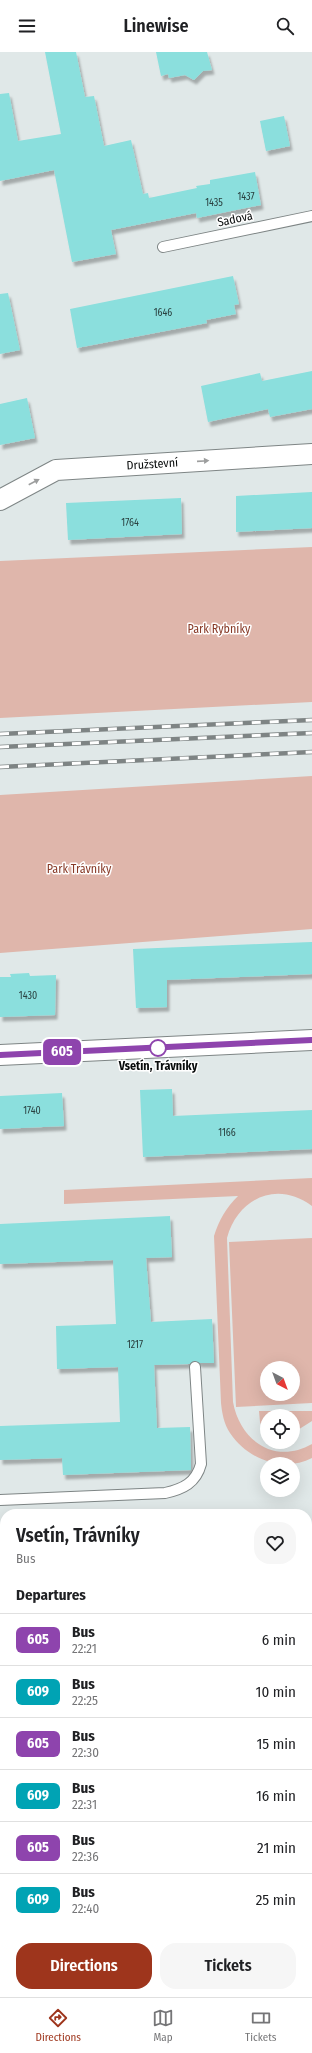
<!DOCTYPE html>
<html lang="en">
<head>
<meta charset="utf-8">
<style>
	:root { --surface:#fff; --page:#f6f6f6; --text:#202124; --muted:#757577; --line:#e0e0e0; --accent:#9e351c }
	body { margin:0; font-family:"Fira Sans Condensed",sans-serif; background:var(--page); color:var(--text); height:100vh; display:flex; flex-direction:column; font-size:15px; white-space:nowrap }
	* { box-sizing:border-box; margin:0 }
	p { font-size:13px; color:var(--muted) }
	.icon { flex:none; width:22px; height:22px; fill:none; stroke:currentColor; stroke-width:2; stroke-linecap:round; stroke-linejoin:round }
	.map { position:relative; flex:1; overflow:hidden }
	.drawer { position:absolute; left:0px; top:1457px; width:312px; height:488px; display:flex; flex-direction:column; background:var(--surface); border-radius:16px 16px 0 0; box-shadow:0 4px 16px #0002 }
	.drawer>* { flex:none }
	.badge { padding:0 8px; border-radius:6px; font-size:14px; line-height:26px }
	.needle { width:26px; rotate:139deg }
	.tools { position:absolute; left:260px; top:1309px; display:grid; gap:8px }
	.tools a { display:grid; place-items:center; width:40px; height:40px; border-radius:50%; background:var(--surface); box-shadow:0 4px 16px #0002; font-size:20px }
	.map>.badge { position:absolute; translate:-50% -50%; box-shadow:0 0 0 2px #fff }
	h2 { padding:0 16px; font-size:15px; line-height:36px }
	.round { display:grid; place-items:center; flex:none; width:42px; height:42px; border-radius:16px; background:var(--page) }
	.headline { display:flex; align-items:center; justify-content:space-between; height:68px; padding:0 16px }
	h1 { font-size:19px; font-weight:600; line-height:30px }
	.cta { display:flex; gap:8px; margin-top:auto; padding:8px 16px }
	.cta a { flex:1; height:46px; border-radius:16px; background:var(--accent); color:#fff; font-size:16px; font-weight:600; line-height:46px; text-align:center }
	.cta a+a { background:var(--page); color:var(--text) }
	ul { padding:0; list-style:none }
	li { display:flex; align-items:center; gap:12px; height:52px; padding:0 16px; border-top:1px solid var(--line) }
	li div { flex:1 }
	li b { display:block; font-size:15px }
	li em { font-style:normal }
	li .badge { min-width:44px; font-weight:700; text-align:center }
	header { display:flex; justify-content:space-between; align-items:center; height:52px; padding:0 16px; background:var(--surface); font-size:18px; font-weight:600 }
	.tab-bar { display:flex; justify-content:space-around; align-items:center; height:56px; border-top:1px solid var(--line); background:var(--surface); font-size:11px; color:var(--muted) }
	.tab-bar a { display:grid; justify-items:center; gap:2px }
	.tab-bar .active { color:var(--accent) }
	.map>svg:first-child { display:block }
	.green { fill:#dfb6ab; fill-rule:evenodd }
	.water { fill:#4da2a1 }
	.building { fill:#8bdfdd; filter:url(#shadow) }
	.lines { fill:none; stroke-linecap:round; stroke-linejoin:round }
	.lane-casing { stroke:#7e8585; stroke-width:12 }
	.street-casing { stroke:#7e8585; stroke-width:22 }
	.lane { stroke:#fff; stroke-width:10 }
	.street { stroke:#fff; stroke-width:20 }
	.rail-casing { stroke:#7e8484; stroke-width:4.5 }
	.rail { stroke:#fff; stroke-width:3; stroke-dasharray:9; stroke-linecap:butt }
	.oneway { fill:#9d9e9e }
	.line-casing { stroke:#fff; stroke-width:9 }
	.line { stroke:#8e44ad; stroke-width:6 }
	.stop-dot { fill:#fff; stroke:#8e44ad; stroke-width:2 }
	.labels { text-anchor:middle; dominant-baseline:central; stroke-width:3; stroke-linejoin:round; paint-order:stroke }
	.number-label { font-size:10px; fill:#2a4140 }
	.street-label { font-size:12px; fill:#090c0c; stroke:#fff }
	.park-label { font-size:12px; fill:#883a27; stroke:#fff }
	.stop-label { font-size:12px; font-weight:bold; fill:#090c0c; stroke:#fff }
</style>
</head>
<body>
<header><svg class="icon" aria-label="menu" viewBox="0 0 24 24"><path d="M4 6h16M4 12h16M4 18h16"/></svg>Linewise<svg class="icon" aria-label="search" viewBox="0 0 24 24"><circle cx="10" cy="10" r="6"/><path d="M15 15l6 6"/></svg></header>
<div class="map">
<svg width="312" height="1945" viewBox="0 0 312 1945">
	<defs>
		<filter id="shadow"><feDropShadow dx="2.5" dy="4.5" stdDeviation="1" flood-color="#0004"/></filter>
	</defs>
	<rect width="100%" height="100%" fill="#e0e8e8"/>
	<g class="green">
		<path d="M312,495v155l-312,16v-157z"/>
		<path d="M312,724v153l-312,24v-158z"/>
		<path d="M312,1126v28c-35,-26 -74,-8 -85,32l6,164c7,39 42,63 79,42v14c-29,15 -65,1 -82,-25 -6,-9 -8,-20 -9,-30l-7,-167c5,-16 12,-28 24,-40l-174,8v-14z"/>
		<path d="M312,1186v165l-76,4 -7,-165zM267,1316h26v26h-26z"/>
		<path d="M259,1359h53v10l-19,12v-17h-26v25l-7,-19z"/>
		<path d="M312,1621v35l-5,-5v-25z"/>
	</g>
	<g class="water">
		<path d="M307,1762h5v96l-5,1z"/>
		<path d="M5,1821v96l-5,1v-95z"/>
	</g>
	<g class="building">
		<path d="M45,0h31l9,45 9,-1 10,50 27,-6 12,54 5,-1 1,5 48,-10 -1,-2 14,-2v-4l45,-8 6,33 -64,13 -1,-5 -85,17 5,24 -44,8 -18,-92 -54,11v-87l9,-1 9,48 43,-7z"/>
		<path d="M156,0h51l5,18 -9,1 -9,9 -9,-5 -16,3 -1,-4 -7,2z"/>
		<path d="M284,64l6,30 -24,5 -6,-30z"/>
		<path d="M233,224l6,28 -5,1 2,9 -30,6 1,3 -130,25 -7,-39z"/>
		<path d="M8,241l12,57 -20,4v-60z"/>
		<path d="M312,319v38l-42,8 -2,-8 -60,13 -7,-36 59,-13 2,8z"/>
		<path d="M27,346l8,40 -35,7v-41z"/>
		<path d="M312,440v36l-76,4v-36z"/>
		<path d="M181,446l1,36 -114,6 -2,-37z"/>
		<path d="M312,890v32l-145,6v27l-31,1 -3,-59z"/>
		<path d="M29,921l1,3 26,-1 -1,40 -55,2v-40h11l-1,-3z"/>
		<path d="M172,1037l1,27 139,-6v39l-169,8 -3,-67z"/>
		<path d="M62,1041l2,33 -64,3v-33z"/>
		<path d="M170,1164l2,41 -26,1 5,64 61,-3 2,44h-14l-5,-2 -6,3 -35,1 3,63 33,-1 1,43 -128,5 -1,-17 -62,2v-34l120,-4 -2,-55 -61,2 -1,-43 60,-2 -3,-64 -113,4v-40z"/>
	</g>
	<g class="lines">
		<defs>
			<g id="lane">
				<path d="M163,195l149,-31"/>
				<path d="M0,1448l165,-7c18,-4 31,-10 36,-29l-6,-97"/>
			</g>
			<g id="street">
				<path id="s1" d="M0,448l56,-30 256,-16"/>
				<path d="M0,1003l312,-15"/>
				<path d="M307,1519l5,-1"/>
				<path d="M0,1580l5,-1"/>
			</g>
		</defs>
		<use href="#lane" class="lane-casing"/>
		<use href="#street" class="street-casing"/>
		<use href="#lane" class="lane"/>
		<use href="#street" class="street"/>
		<defs>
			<g id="rail">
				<path d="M0,682l312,-14"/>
				<path d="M0,695l312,-14"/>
				<path d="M0,715l312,-15"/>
			</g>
		</defs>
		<use href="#rail" class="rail-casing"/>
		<use href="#rail" class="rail"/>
	</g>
	<defs><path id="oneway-solid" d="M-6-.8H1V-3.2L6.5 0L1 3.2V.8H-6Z"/></defs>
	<g class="oneway">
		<use href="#oneway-solid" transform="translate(203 409) rotate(-4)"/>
		<use href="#oneway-solid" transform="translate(34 430) rotate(-28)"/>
	</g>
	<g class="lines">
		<defs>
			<path id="line" d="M0,1003l312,-15"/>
		</defs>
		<use href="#line" class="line-casing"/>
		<use href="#line" class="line"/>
	</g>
	<circle class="stop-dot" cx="158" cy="996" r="8"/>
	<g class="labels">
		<g class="number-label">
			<text x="246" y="145">1437</text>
			<text x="214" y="151">1435</text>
			<text x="163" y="261">1646</text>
			<text x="130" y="471">1764</text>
			<text x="28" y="944">1430</text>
			<text x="32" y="1059">1740</text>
			<text x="227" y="1081">1166</text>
			<text x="135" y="1293">1217</text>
		</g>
		<g class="street-label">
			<text transform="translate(235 167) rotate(-12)">Sadová</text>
			<text stroke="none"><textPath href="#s1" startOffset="160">Družstevní</textPath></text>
		</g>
		<g class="park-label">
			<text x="219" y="577">Park Rybníky</text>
			<text x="79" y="817">Park Trávníky</text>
		</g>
		<g class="stop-label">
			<text x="158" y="1014">Vsetín, Trávníky</text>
		</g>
	</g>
</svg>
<div class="tools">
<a><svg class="needle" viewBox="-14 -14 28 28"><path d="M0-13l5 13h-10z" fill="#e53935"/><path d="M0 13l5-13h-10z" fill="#757577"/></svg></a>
<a><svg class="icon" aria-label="locate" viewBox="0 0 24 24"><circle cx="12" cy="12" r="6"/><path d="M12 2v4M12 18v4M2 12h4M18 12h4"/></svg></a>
<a><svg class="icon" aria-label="layers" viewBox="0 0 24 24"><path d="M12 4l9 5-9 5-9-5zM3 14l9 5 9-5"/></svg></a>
</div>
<b class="badge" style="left:62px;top:1000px;background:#8e44ad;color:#fff">605</b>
<section class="drawer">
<div class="headline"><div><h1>Vsetín, Trávníky</h1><p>Bus</p></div><a class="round"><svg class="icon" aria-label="heart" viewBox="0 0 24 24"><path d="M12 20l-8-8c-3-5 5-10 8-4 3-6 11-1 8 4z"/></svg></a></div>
<h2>Departures</h2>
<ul>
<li><span class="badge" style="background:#8e44ad;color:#fff">605</span><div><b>Bus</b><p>22:21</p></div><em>6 min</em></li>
<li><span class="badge" style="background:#00a3b4;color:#fff">609</span><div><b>Bus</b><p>22:25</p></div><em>10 min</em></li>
<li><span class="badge" style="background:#8e44ad;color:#fff">605</span><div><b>Bus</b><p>22:30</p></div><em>15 min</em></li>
<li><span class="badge" style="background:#00a3b4;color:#fff">609</span><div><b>Bus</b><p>22:31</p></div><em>16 min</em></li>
<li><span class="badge" style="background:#8e44ad;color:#fff">605</span><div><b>Bus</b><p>22:36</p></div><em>21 min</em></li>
<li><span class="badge" style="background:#00a3b4;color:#fff">609</span><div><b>Bus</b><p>22:40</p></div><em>25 min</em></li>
</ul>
<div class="cta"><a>Directions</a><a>Tickets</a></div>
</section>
</div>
<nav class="tab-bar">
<a class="active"><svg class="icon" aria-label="directions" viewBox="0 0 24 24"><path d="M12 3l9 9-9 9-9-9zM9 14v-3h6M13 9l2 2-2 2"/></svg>Directions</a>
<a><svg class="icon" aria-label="map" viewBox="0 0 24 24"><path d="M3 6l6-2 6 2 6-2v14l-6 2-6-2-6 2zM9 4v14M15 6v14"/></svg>Map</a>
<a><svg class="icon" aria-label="tickets" viewBox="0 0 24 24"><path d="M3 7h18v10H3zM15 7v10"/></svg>Tickets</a>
</nav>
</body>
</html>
